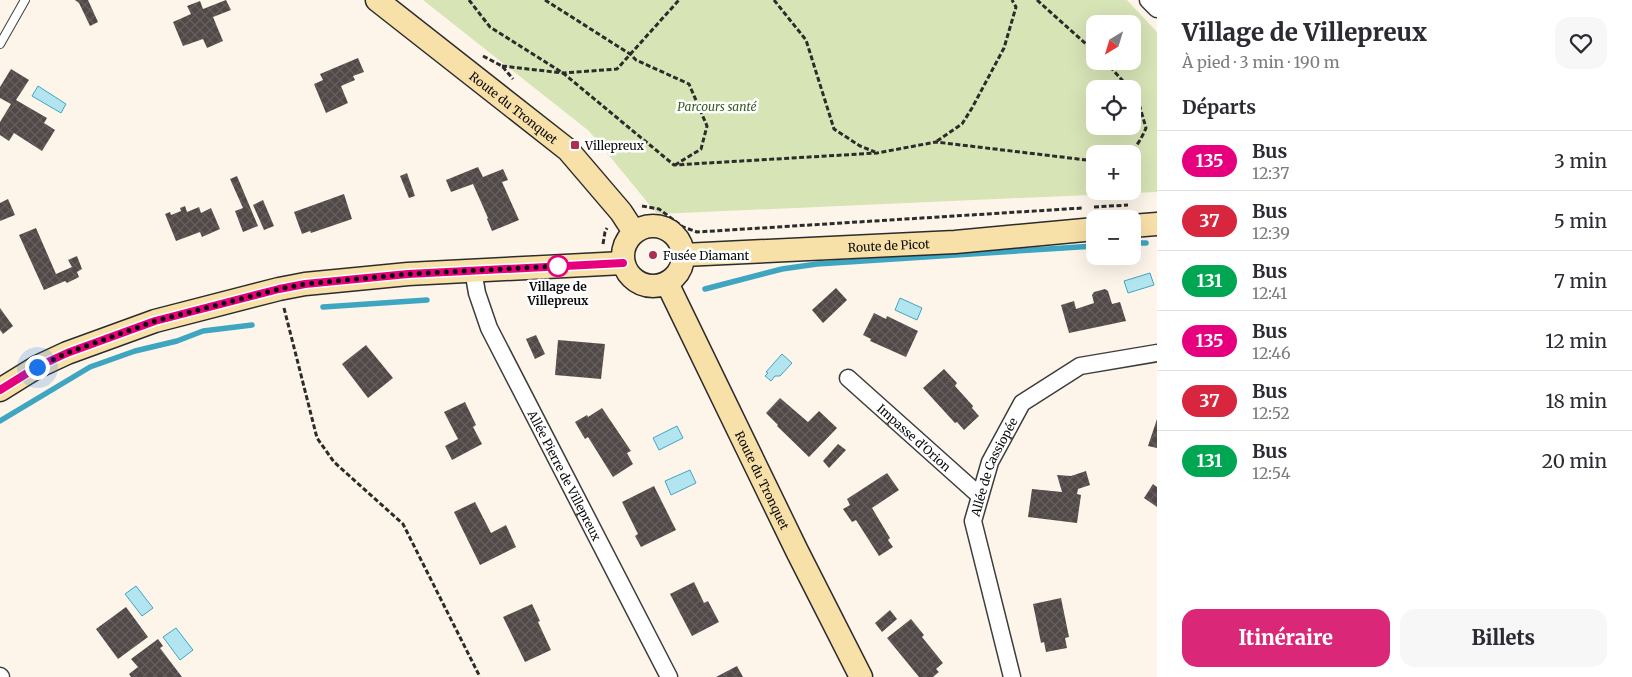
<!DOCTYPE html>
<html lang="fr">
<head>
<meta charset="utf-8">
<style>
	:root { --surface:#fff; --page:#f7f7f7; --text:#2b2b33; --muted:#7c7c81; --line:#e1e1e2; --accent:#db2777 }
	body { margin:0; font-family:Merriweather,serif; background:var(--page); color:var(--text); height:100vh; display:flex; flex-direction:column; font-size:19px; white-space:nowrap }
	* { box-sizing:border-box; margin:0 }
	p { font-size:16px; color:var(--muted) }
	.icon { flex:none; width:28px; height:28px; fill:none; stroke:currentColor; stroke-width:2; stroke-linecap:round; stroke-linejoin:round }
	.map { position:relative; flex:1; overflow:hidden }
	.side { display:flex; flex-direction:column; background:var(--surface); width:475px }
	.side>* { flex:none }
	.badge { padding:0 10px; border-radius:16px; font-size:18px; line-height:32px }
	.needle { width:32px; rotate:218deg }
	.tools { position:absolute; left:1086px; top:15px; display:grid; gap:10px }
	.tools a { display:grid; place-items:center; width:55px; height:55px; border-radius:10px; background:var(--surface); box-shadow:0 5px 20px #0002; font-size:25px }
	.you { position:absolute; width:25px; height:25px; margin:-12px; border:4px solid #fff; border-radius:50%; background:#1a73e8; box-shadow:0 0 0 8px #1a73e833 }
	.map>.badge { position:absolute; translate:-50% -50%; box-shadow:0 0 0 2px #fff }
	h2 { padding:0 25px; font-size:19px; line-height:45px }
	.round { display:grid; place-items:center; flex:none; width:52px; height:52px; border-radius:15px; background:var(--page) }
	.headline { display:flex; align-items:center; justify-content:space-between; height:85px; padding:0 25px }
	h1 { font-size:24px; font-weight:800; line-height:38px }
	.button { display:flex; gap:10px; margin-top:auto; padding:10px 25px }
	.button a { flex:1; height:58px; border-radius:15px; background:var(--accent); color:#fff; font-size:20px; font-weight:800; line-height:58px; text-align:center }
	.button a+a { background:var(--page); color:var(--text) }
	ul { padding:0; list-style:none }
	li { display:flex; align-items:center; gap:15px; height:60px; padding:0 25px; border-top:1px solid var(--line) }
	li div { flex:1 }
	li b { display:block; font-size:19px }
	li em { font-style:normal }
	li .badge { min-width:55px; font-weight:700; text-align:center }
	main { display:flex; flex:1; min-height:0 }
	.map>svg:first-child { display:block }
	.green { fill:#d7e4b6; fill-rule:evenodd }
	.water { fill:#b2e5f0; stroke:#3fa6c1 }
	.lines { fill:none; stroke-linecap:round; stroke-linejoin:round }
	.stream { stroke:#3fa6c1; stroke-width:5.5 }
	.building { fill:url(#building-cross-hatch) }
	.lane-casing { stroke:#3d3d3d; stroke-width:10 }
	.street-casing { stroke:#3d3d3d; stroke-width:19 }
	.secondary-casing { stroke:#2c2c2c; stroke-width:25 }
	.path { stroke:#2c2c2c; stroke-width:3; stroke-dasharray:5 2.5; stroke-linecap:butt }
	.lane { stroke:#fff; stroke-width:8 }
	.street { stroke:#fff; stroke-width:16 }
	.secondary { stroke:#f8e0a9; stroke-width:22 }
	.line-casing { stroke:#fff; stroke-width:11 }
	.line { stroke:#e6007e; stroke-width:8 }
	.walk { stroke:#0a0a0a; stroke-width:5; stroke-dasharray:0 9 }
	.poi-dot { fill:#ad2f4d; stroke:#fff; stroke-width:2 }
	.stop-dot { fill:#fff; stroke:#e6007e; stroke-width:2.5 }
	.labels { text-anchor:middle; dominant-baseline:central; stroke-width:5; stroke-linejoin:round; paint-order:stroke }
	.park-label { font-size:12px; font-style:italic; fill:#385b21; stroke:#fff }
	.street-label { font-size:12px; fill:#0a0a0a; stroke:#fff }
	.poi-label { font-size:12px; fill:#0a0a0a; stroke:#fff; text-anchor:start }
	.stop-label { font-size:12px; font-weight:bold; fill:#0a0a0a; stroke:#fff }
</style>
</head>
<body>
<main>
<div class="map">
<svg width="1157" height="677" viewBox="0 0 1157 677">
	<defs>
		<pattern id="building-cross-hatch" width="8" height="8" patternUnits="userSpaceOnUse" patternTransform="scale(1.25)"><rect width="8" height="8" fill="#514947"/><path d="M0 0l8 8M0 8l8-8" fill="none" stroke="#655f5d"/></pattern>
	</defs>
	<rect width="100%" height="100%" fill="#fdf5e9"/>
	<path class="green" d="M423,0h704l30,32v160l-500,22 -68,-83zM1095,24h37v37h-37zM1095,89h37v37h-37zM1095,154h37v37h-37z"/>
	<g class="water">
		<path d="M38,86l28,18 -5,9 -29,-17z"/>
		<path d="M1150,273l4,12 -26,8 -4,-12z"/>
		<path d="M900,298l22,10 -5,12 -22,-10z"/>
		<path d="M782,354l10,9 -12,13h-5l-4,5 -6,-5 3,-3 -2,-1z"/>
		<path d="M677,426l6,12 -24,12 -6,-12z"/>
		<path d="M690,470l6,13 -25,12 -6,-14z"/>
		<path d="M136,586l17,22 -11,8 -17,-22z"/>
		<path d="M176,628l17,22 -13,10 -17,-23z"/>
	</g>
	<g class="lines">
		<g class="stream">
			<path d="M1132,243h14"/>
			<path d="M705,289l77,-20 35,-5 278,-18"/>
			<path d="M323,307l104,-7"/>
			<path d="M0,421l90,-54 45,-16 42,-10 26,-10 49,-6"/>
		</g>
	</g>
	<g class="building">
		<path d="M75,0h13l10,22 -8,4 -11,-23z"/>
		<path d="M226,0l5,10 -18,7 10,24 -16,7 -4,-9 -20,7 -10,-24 18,-8 -4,-8 13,-5 3,8z"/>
		<path d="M358,58l6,14 -11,4 2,4 -14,6 7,17 -22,10 -12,-29 9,-4 -3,-6z"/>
		<path d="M11,69l18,11 -13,20 31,18 -3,5 11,7 -13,21 -28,-18 -5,8 -9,-6v-13l11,-18 -11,-6v-11z"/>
		<path d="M478,167l5,10 20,-8 5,11 -6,2 17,38 -27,11 -5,-12 1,-1 -15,-34 -22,8 -5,-12z"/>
		<path d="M407,173l8,23 -6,2 -9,-22z"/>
		<path d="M237,176l21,50 -15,6 -8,-21 8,-3 -13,-29z"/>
		<path d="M344,194l8,25 -41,14 -1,-2 -8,3 -8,-22z"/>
		<path d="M8,199l7,16 -15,6v-18z"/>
		<path d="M263,200l11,26 -10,4 -11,-25z"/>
		<path d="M185,206l2,6 12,-5 2,6 10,-5 9,21 -18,8 -2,-5 -24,9 -11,-27 5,-2 1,3 10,-4 -1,-3z"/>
		<path d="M36,228l20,46 16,-7 -4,-7 9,-4 5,13 -5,3 2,5 -12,6 -2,-2 -21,9 -25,-55z"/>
		<path d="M836,288l11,12 -24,23 -11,-13z"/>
		<path d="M1105,289l3,2 4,13 8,-2 6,19 -57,12 -8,-28 13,-4 2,8 18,-6 -2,-8 2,-3z"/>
		<path d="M0,308l13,18 -10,8 -3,-4z"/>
		<path d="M874,313l12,6 1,-3 31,15 -12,26 -36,-16 1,-2 -8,-4z"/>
		<path d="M536,335l9,19 -10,5 -9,-20z"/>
		<path d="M558,340l47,4 -4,35 -46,-4z"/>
		<path d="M366,345l27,33 -25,20 -26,-34z"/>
		<path d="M944,369l13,14 -2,3 18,20 -1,2 7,8 -15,14 -7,-8 -2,1 -32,-35z"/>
		<path d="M780,398l28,24 11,-11 18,17 -28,29 -32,-31 1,-1 -12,-12z"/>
		<path d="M465,402l11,23 -3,2 9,17 -30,16 -7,-14 13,-7 -14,-27z"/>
		<path d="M602,408l29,43 -4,2 6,11 -20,13 -25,-40 -3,2 -10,-17 12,-7 1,2z"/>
		<path d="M1157,419v29l-9,-2z"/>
		<path d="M838,444l8,6 -17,18 -6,-7z"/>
		<path d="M1086,471l4,14 -12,4 -1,5 4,1 -4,28 -49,-6 4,-28 30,3 -5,-17 14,1z"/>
		<path d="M887,473l12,17 -27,18 18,30 -2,2 5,7 -14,9 -23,-36 -4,2 -9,-13 7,-4 -3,-6z"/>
		<path d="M1153,484l4,3v20l-13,-9z"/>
		<path d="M654,486l22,44 -35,17 -6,-11 3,-2 -16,-32z"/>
		<path d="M475,502l16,31 15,-8 10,22 -36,18 -26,-53z"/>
		<path d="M694,582l10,21 4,-2 11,21 -27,14 -22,-42z"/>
		<path d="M1061,598l8,39 -4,1 2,10 -21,4 -2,-10 -3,1 -8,-39z"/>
		<path d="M532,604l8,17 -2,1 13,28 -26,12 -22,-45z"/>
		<path d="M126,607l22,30 -30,22 -22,-30z"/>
		<path d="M890,610l7,9 -15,13 -7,-9z"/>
		<path d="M911,619l13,16 -2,2 21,26 -7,6 3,3 -6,5h-14l-32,-39z"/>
		<path d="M158,639l5,7 -3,2 22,29h-51l-2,-3 9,-7 -7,-8z"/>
		<path d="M737,666l6,11h-27z"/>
	</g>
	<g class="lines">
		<defs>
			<path id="lane" d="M0,44l25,-44"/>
			<g id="street">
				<path d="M1148,0l9,9"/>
				<path id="s1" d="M473,270l4,23 12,35 180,349"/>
				<path id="s2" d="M848,378l132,118"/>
				<path d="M0,676l1,1"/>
				<path id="s3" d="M1012,677l-39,-156 17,-59 32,-59 58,-37 77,-13"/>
			</g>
			<g id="secondary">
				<path id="s4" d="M377,0l191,150 53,62 13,20"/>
				<path d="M1132,226l25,-2"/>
				<circle cx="653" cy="256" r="30"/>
				<path id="s5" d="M683,255l272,-13 140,-13"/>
				<path id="s6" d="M667,283l130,268 64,126"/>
				<path d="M0,390l37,-23 30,-14 88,-32 124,-32 26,-5 103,-10 215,-11"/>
			</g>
		</defs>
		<use href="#lane" class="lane-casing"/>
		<use href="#street" class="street-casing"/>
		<use href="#secondary" class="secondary-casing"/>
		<g class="path">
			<path d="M469,0l21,27 73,46 111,92 203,-12 59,-11 159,19"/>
			<path d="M545,0l85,54 6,6 53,24 18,42 -6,23 -26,16"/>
			<path d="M774,0l32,40 28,89 26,17 15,6"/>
			<path d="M1037,0l58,52"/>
			<path d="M483,56l19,10 11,13"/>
			<path d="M1105,61l25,28"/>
			<path d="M502,66l61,7 54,-4 62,-69"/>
			<path d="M937,141l25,-17 10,-16 32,-60 12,-41 -4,-7"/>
			<path d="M1126,154c10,-4 16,-17 20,-26l-9,-31 -5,-6"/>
			<path d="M642,206l17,3 24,18 14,5 386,-24"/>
			<path d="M1094,207l34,-2"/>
			<path d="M603,244l2,-12 2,-4"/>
			<path d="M284,308l33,130 17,24 69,62 77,153"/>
		</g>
		<use href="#lane" class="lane"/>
		<use href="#street" class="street"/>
		<use href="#secondary" class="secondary"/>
	</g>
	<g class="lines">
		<defs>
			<path id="line" d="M0,390l37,-23 30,-14 88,-32 124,-32 26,-5 103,-10 215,-11"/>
		</defs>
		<use href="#line" class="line-casing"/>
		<use href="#line" class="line"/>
		<path class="walk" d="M37,367l30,-14 88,-32 124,-32 26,-5 103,-10 152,-8h-2"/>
	</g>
	<g class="poi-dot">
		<rect x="570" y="140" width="10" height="10" rx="2.5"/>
		<circle cx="653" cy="255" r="5"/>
	</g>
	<circle class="stop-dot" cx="558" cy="266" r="10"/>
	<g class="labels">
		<g class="park-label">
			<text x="717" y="106">Parcours santé</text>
		</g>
		<g class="street-label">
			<text stroke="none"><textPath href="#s4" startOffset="174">Route du Tronquet</textPath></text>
			<text stroke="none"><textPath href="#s5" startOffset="206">Route de Picot</textPath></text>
			<text stroke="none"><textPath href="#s2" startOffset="89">Impasse d'Orion</textPath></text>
			<text stroke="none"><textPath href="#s3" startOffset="219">Allée de Cassiopée</textPath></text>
			<text stroke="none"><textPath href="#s1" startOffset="226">Allée Pierre de Villepreux</textPath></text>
			<text stroke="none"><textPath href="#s6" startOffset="219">Route du Tronquet</textPath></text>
		</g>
		<g class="poi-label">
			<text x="585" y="145">Villepreux</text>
			<text x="663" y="255">Fusée Diamant</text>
		</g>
		<g class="stop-label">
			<text x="558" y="286">Village de<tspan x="558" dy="14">Villepreux</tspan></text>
		</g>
	</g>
</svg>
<div class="tools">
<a><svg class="needle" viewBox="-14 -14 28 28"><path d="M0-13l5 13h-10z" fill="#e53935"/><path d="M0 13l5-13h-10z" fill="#7c7c81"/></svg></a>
<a><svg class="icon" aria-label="locate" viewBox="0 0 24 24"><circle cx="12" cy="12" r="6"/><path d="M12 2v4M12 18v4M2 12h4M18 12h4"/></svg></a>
<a>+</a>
<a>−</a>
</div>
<div class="you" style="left:37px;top:367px"></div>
</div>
<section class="side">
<div class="headline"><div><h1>Village de Villepreux</h1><p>À pied · 3 min · 190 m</p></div><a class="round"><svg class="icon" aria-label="heart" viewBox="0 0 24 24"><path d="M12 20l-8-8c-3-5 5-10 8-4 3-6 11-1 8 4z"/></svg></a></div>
<h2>Départs</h2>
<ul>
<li><span class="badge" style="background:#e6007e;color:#fff">135</span><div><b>Bus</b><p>12:37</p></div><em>3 min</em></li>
<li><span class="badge" style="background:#d7263d;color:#fff">37</span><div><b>Bus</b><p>12:39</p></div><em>5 min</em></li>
<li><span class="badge" style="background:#00a651;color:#fff">131</span><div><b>Bus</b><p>12:41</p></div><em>7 min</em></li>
<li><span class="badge" style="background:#e6007e;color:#fff">135</span><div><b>Bus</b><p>12:46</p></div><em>12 min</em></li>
<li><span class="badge" style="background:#d7263d;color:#fff">37</span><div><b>Bus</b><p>12:52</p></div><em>18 min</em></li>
<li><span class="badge" style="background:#00a651;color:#fff">131</span><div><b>Bus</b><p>12:54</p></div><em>20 min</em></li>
</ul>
<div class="button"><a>Itinéraire</a><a>Billets</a></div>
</section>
</main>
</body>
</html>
